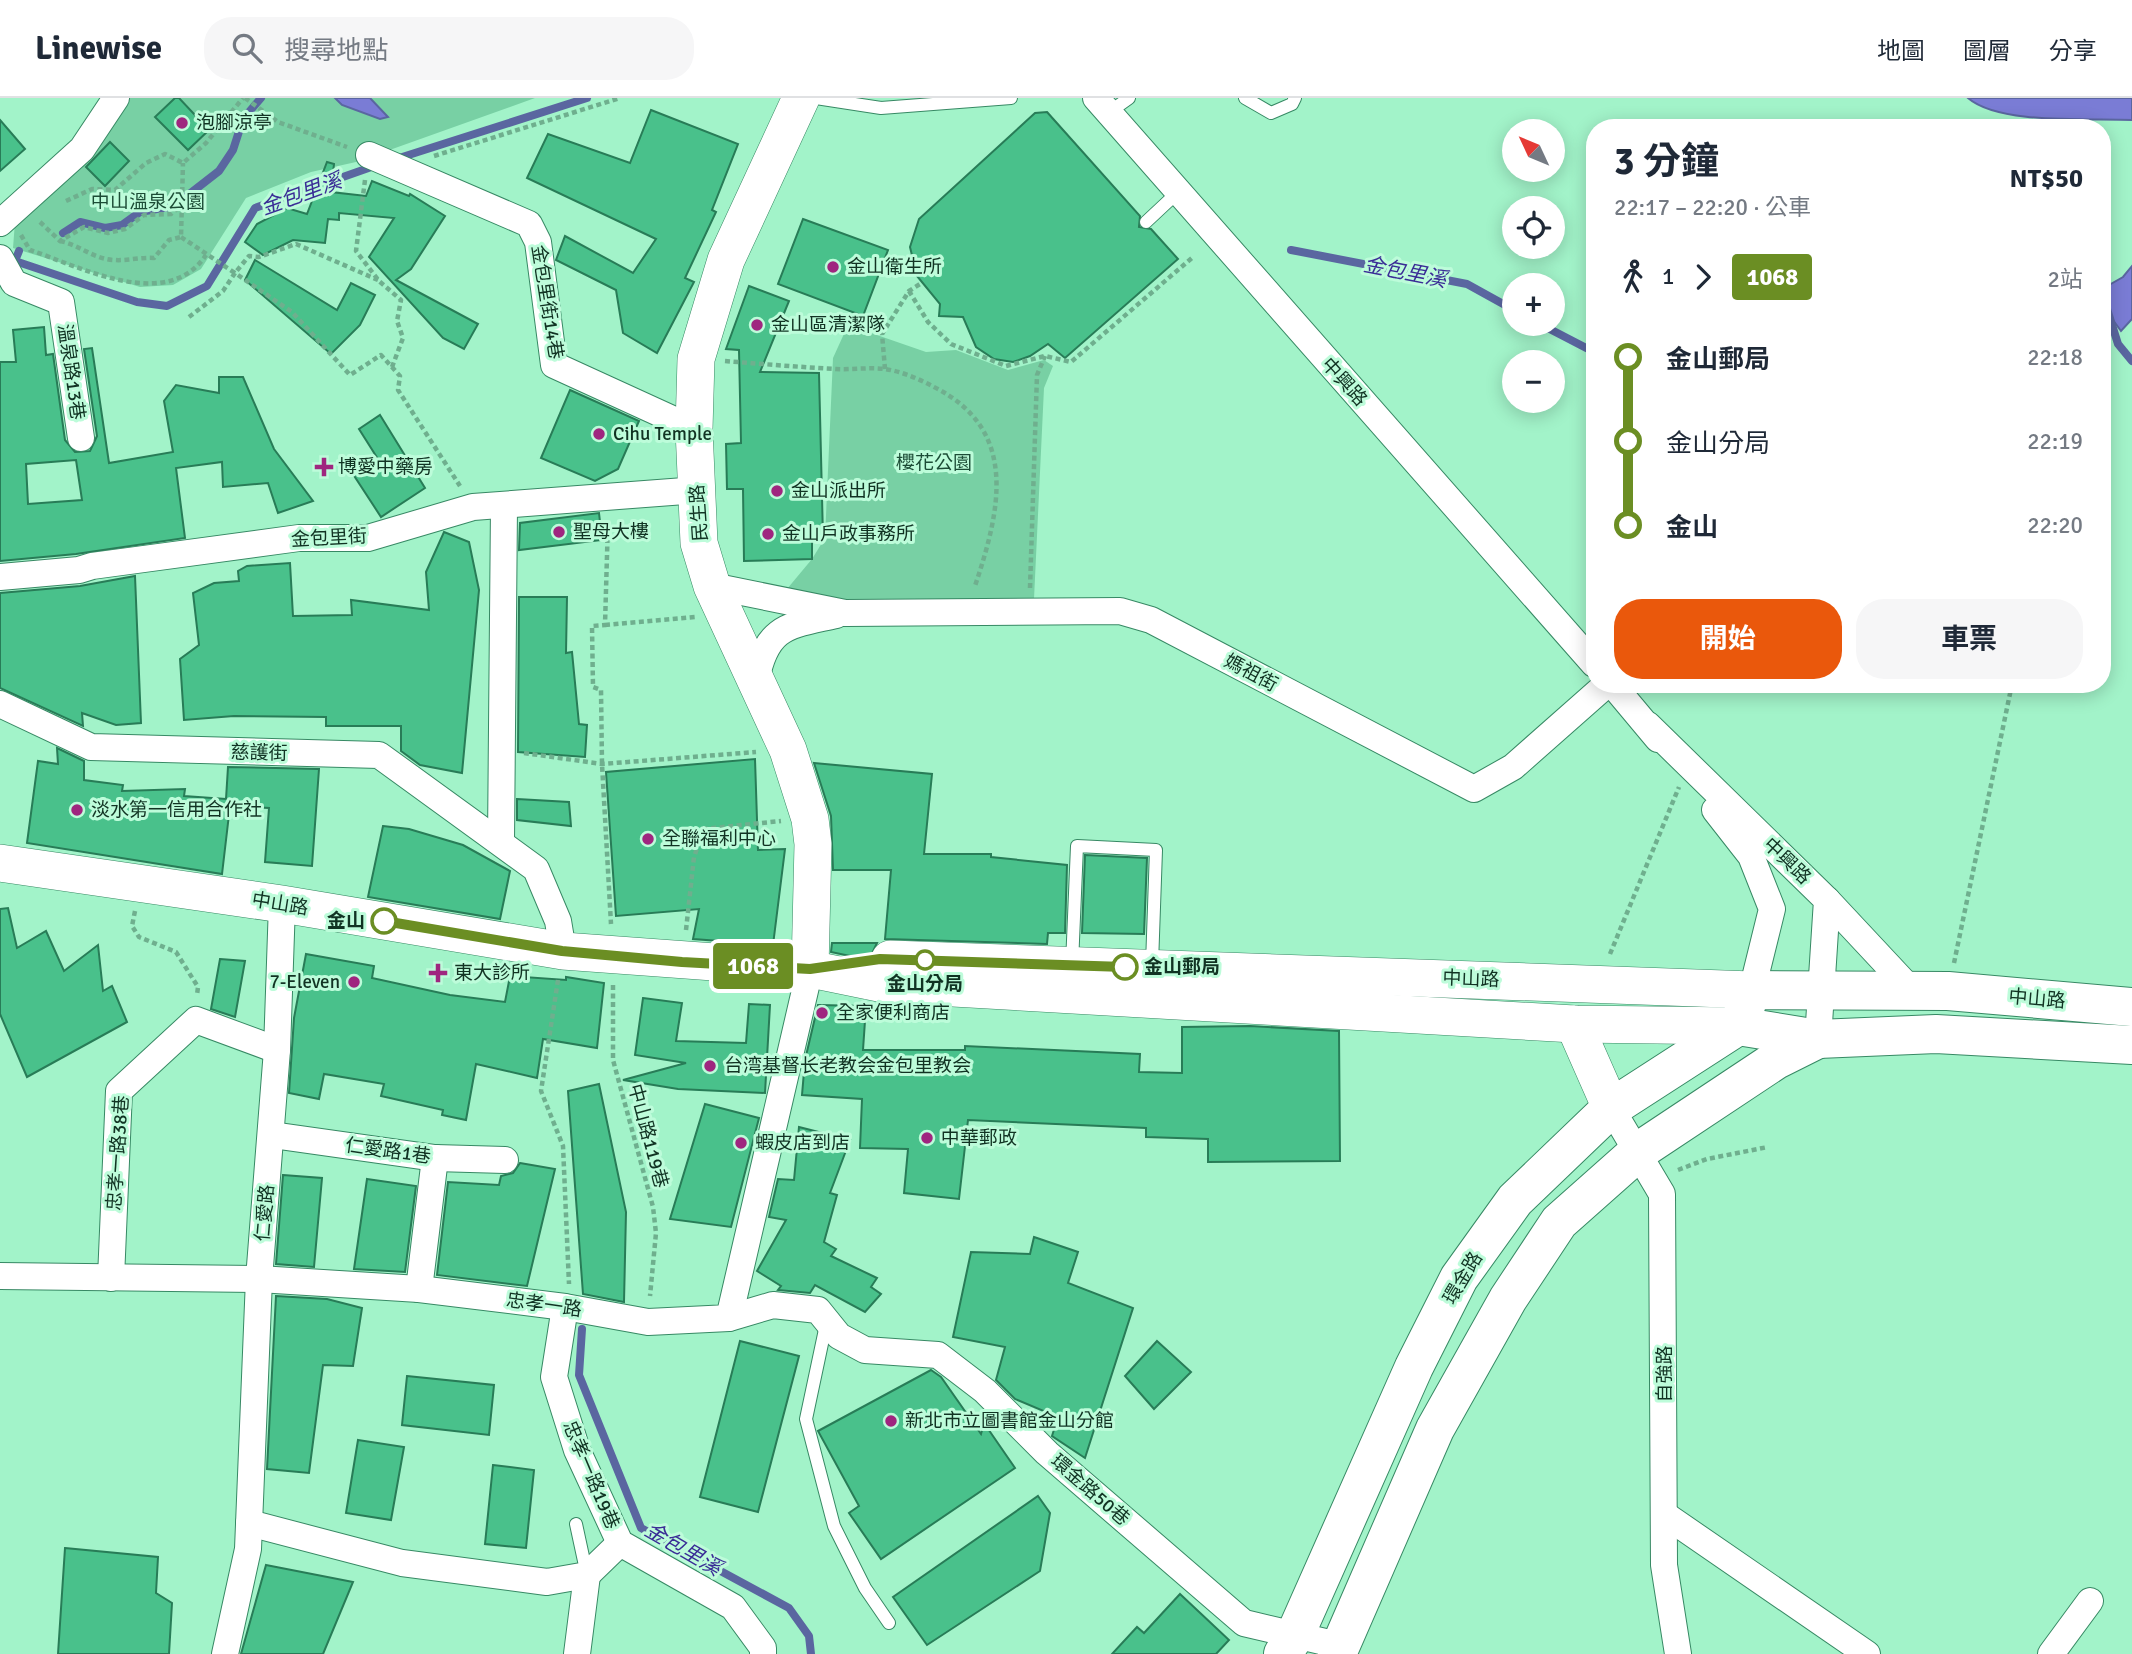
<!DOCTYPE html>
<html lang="zh-TW">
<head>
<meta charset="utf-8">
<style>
	:root { --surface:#fff; --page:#f6f6f7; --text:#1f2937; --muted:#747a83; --line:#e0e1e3; --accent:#ea580c }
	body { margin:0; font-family:Signika,"Noto Sans TC",sans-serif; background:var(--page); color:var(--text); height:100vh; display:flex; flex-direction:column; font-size:26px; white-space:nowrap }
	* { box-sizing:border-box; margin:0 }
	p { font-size:23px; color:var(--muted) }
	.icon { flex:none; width:38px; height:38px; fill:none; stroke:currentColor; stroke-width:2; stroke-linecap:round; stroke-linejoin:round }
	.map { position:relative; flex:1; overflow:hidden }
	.details { position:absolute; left:1586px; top:21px; width:525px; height:574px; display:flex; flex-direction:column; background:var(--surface); border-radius:28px; box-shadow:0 4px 18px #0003 }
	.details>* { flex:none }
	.badge { padding:0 14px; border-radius:5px; font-size:24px; line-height:46px }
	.needle { width:46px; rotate:314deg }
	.buttons { position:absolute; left:1502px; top:21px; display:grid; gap:14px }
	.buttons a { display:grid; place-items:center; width:63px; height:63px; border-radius:50%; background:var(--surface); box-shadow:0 4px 18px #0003; font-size:35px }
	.map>.badge { position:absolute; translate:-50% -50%; box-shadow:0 0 0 4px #fff }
	.legs { display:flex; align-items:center; gap:10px; height:77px; padding:0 28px; font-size:23px }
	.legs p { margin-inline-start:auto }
	.overview { display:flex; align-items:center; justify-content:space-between; height:119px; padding:0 28px }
	h1 { font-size:38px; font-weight:700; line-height:52px }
	.action { display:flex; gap:14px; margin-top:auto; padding:14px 28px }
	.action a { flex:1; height:80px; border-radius:28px; background:var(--accent); color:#fff; font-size:28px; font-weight:700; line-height:80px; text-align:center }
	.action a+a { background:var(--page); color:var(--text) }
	ul { padding:0 28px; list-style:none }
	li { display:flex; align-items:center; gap:24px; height:84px; font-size:26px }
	li i { display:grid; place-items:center; width:10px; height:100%; margin:0 9px; background:currentColor }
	li i::after { content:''; width:18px; height:18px; margin:-9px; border:5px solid; border-radius:50%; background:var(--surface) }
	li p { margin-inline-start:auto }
	li:first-child i { background:linear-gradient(#0000 50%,currentColor 0) }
	li:last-child i { background:linear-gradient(currentColor 50%,#0000 0) }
	header { display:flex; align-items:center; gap:42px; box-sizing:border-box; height:98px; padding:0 35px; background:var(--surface); border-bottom:2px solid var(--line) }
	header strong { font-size:33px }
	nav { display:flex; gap:38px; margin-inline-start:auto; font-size:24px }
	.search { width:490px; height:63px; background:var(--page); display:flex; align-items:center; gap:18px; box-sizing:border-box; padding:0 24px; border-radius:28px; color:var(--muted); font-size:26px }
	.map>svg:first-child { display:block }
	.green { fill:#78d0a4 }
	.water { fill:#7a7cd5; stroke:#5a66a0; stroke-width:2 }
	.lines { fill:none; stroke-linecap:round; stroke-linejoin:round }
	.stream { stroke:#5a66a0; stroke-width:8 }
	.building { fill:#49c18b; stroke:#287c57; stroke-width:2; fill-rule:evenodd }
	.lane-casing { stroke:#378964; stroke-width:14 }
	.street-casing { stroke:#378964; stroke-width:28 }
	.secondary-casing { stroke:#378964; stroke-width:38 }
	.primary-casing { stroke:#378964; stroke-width:40 }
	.path { stroke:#6faf8e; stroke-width:4.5; stroke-dasharray:5 3.5; stroke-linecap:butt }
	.lane { stroke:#fff; stroke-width:12 }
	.street { stroke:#fff; stroke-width:26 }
	.secondary { stroke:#fff; stroke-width:37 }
	.primary { stroke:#fff; stroke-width:38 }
	.line-1-casing { stroke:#fff; stroke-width:16 }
	.line-1 { stroke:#6b8e23; stroke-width:10 }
	.poi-dot { fill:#9f267f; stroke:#bdfcda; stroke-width:2.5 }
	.stop-1-dot { fill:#fff; stroke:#6b8e23; stroke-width:3.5 }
	.labels { text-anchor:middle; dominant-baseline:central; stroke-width:6; stroke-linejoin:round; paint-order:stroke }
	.poi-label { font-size:19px; fill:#113323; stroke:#bdfcda; text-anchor:start }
	.park-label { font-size:19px; fill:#1c4c36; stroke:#bdfcda }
	.street-label { font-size:19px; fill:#113323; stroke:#bdfcda }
	.stop-label { font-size:19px; font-weight:bold; fill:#113323; stroke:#bdfcda; text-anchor:end }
	.water-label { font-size:21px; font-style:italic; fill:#3a2d96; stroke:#bdfcda }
</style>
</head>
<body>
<header>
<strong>Linewise</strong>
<div class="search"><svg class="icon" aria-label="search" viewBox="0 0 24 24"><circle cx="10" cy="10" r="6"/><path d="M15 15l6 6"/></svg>搜尋地點</div>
<nav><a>地圖</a><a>圖層</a><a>分享</a></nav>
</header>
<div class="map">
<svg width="2132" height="1556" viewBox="0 0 2132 1556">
	<rect width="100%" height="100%" fill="#a2f3c9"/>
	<g class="green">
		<path d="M125,0h410l-179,64 -45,10 -65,26 -45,71 -28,16 -33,2 -127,-39 2,-26z"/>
		<path d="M848,227l78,27 30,-2 52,20 36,-10 9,6 -9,22 -10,211 -216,3 -36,-7 30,-36 13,-21 8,-180z"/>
	</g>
	<g class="water">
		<path d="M335,0h35l18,19 -8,2 -38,-14z"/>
		<path d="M1968,0h164v22c-42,-2 -133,5 -164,-22z"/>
		<path d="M2132,168v53l-11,12 -19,-26v-16l21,-12z"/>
	</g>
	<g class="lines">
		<g class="stream">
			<path d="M396,61l191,-61"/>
			<path d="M63,135l17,-11 25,6 17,-3 18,-13 34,-6 45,-35 14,-21 10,-31 18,-21"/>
			<path d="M1291,152l176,34 47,26"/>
			<path d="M19,153l-4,10 122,41 30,4 40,-20 48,-78 122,-43"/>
			<path d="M2102,212l5,-1 11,35 14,17"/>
			<path d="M1540,226l54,28"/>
			<path d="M582,1231l-3,46 62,153 148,80 20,28 2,18"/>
		</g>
	</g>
	<g class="building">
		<path d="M175,0h4l30,32 -21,20 -33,-33z"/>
		<path d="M651,12l87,34 -26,66 4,2 -31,66 9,4 -37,71 -34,-20 -7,-43 -60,-30 9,-24 68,37 23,-34 -129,-61 21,-44 82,29z"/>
		<path d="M1047,14l93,104 -1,11 12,2 27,30 -113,99 -17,-14 -18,12 -17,6 -19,-3 -18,-12 -13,-30 -24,-1 1,-12 -23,-28 -7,-29 9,-28 116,-106z"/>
		<path d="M0,22l25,29 -25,22z"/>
		<path d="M110,44l19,19 -24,25 -19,-19z"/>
		<path d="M327,64l7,2 -3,28 35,4 6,-15 37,15 1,-2 35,22 -34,53 -15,11 82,44 -14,25 -21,-11 -74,-81 25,-39 -55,-5v7l-11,-1 -3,24 -32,-3 -30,15 -18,-13 12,-18 30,-16 20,6z"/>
		<path d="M803,121l85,31 -25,66 -85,-32z"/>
		<path d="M255,162l82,50 14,-27 24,12 -15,30 -29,29 -86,-74z"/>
		<path d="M749,188l40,15 -29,71 59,1 4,165 -11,2v19l-68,2 -1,-72h-16l-1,-45 15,-1 -2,-93 -13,-1z"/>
		<path d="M44,229l2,28 7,-1 12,86 10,12 15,-1 7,-15 -13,-87 8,-1 17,115 64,-11 -9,-51 12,-16 43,8v-16h24l31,72 39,52 -35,12 -10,-30 -45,4 -1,-25 -46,6 9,70 -109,16 -76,7v-199h16l-3,-32zM76,362l6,40 -54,4 -2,-40z"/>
		<path d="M570,292l69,31 -21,48 -23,12 -54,-23z"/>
		<path d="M380,317l45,73 -44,29 -30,-46 32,-4 -24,-38z"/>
		<path d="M599,415l3,27 -83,10 1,-27z"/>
		<path d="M444,434l25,10 10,48 -17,183 -42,-8 -19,-14v-25h-75v-9l-92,-1 -50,4 -4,-61 19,-14 -6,-52 21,-10 25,-2 -1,-10 9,-5 43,-3 3,53 59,-1 -1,-15 78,10 -3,-38z"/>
		<path d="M135,478l6,147 -25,2 -34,-12 1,13 -83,-38v-95l80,-7z"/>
		<path d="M519,499h48l-1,56 6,-1 7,72 8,1 -2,32 -67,-5z"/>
		<path d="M57,650l27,13v19l39,5 -1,6 63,-2 -1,7 42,3 2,-32 91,2 -7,97 -47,-4 4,-54 -39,-2 -8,68 -195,-31 11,-82 20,3z"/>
		<path d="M755,661l3,91 27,-1 -12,96 -80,-6 6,-30 -83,7 -10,-144z"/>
		<path d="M814,665l118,11 -8,80h67v3l76,8 -2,68h-17l-1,11 -162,-5 6,-69h-58l-2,-54z"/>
		<path d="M517,701l52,3 2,24 -54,-6z"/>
		<path d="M383,728l26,3 54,16 47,26 -10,48 -132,-22z"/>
		<path d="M1085,757l62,3 -3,76 -62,-1z"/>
		<path d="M8,810l9,40 29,-17 18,40 34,-26 5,46 9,-5 15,36 -100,55 -27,-63v-105z"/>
		<path d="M832,845h45l-8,17 -38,-8z"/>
		<path d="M306,856l68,12 -2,12 78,17 55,7 5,-26 56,4v-3l38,6 -7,65 -54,-9 -6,39 -61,-14 -10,56 -24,-5 1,-5 -62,-14 3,-12 -60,-10 -5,25 -30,-6 5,-75z"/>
		<path d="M220,861l25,2 -10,56 -24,-8z"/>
		<path d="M643,900l39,5 -6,38 70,2 3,-39 21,1 -5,88 -87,-4 -55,-9 63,-17 -51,-8z"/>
		<path d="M818,907l48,1 -3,44h102v-4l175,8 -1,18 43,1v-46l68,-1 89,5 1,130 -132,1v-23l-62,-2v-9l-178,-8 -9,79 -55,-6 4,-44 -48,-1 2,-49 -60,-4 3,-35z"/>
		<path d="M599,986l27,128 -2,90 -41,-8 -15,-203z"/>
		<path d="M705,1006l54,14 -28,109 -61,-8z"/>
		<path d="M799,1029l51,13 -20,53 7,2 -13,47 12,7 -5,7 46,22 -6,9 10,7 -16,18 -50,-27 -5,8 -32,-3 3,-4 -24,-15 29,-51 -17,-3 9,-38 16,1z"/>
		<path d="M520,1065l35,6 -28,117 -90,-11 11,-93 51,3 2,-9 12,-3z"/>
		<path d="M283,1077l39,3 -8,89 -38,-3z"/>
		<path d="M367,1081l49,7 -11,86 -51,-3z"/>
		<path d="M1034,1139l44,15 -10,31 65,25 -48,150 -33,-22 6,-19 -43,-18 -19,-19 9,-33 -52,-10 18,-85 59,2z"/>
		<path d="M276,1198l51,3 35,9 -9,58 -30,-1 -14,108 -42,-4z"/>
		<path d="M740,1243l59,15 -41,156 -58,-15z"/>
		<path d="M1157,1243l34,31 -37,37 -29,-33z"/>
		<path d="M931,1272l10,7 40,57 3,-11 31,45 -134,91 -32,-46 10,-7 -41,-75z"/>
		<path d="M407,1278l87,9 -5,50 -87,-10z"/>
		<path d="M358,1342l46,7 -13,73 -45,-7z"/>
		<path d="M493,1367l41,5 -8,78 -41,-4z"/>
		<path d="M1038,1398l12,17 -10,58 -113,74 -34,-48z"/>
		<path d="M65,1450l93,9 -2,36 16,10 -3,51h-111z"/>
		<path d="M266,1467l87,17 -30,72h-82z"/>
		<path d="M1180,1496l49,46 -13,14h-104l25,-27 7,6z"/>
	</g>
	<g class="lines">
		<defs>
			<g id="lane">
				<path d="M816,0l65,10 130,-10"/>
				<path d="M1245,0l26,15 21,-9 3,-6"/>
				<path d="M1108,15l21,-15"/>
				<path d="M1146,124l31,-29"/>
				<path d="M1072,866l5,-118 79,4 -4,114"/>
				<path d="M827,1222l-21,99 28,107 31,62 24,35"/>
				<path d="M576,1426l11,51"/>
			</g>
			<g id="street">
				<path d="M1096,0l498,566"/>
				<path d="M369,57l160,69 9,18 16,123 140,64"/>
				<path d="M0,125l82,-74 34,-51"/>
				<path d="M0,160l14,25 47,19 20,136"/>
				<path d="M0,479l79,-7 13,-4 207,-28h69l105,-31 225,-17"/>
				<path d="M712,488l133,27 275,-2 31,9 323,169 39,-22 94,-83"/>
				<path d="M756,582c11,-55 32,-54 80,-65"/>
				<path d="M1612,586l46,55"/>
				<path d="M0,606l91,43 288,8 157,114 22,52 5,30"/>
				<path d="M1648,627l179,175 -9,139"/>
				<path d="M1715,712l36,46 21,53 -20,81"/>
				<path d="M501,742l3,-334"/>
				<path d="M1827,802l86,92"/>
				<path d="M1611,1010l51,86 2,371 14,89"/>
				<path d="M272,1037l163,23 70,2"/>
				<path d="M0,1178l259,3 160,10 146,18 83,15 81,-4 81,-349"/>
				<path d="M111,1180l8,-187 77,-71 81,30"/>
				<path d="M419,1191l16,-131"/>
				<path d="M565,1209l-11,70 23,73 43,93 113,64 30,41v6"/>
				<path d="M729,1220l44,-13 45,5 21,26 26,14 73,5 47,36 62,62 197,170 98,23"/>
				<path d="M1665,1417l202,139"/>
				<path d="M249,1425l153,40 145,19 40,-7 33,-32"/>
				<path d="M225,1556l23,-105 11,-270 18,-229 5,-146"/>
				<path d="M577,1556l10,-79"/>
				<path d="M2051,1556l39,-53"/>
			</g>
			<g id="secondary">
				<path d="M801,0l-75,162 -30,99 -2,70 5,114 13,43 76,164 22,69 3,25 -3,125"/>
				<path d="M0,765l282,41 281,47 247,18 73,15 691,40 164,2"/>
				<path d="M890,861l862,31"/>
				<path d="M1574,926l37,84"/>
			</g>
			<g id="primary">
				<path d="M1738,928l80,13 118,-5 196,11"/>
				<path d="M1283,1556l12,-19 119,-268 45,-89 56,-78 96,-92 127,-82 14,-36 196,1 184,16"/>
				<path d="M1337,1556l98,-225 73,-130 51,-77 80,-71 137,-91 42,-21"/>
			</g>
		</defs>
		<use href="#lane" class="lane-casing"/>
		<use href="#street" class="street-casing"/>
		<use href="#secondary" class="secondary-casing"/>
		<use href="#primary" class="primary-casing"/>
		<g class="path">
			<path d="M245,0l33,24 69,25"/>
			<path d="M434,58l186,-58"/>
			<path d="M365,82l-9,71 23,30 22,19 -4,21 6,17 -11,29"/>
			<path d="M66,103l26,-12 23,1 31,-27 19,-9 18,9 23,-20 37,-45"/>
			<path d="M40,124l20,19 24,-14 24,6 17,-4 19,-14 27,-1 13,-11"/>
			<path d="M21,137l9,15c51,17 137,63 176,5"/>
			<path d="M181,139l54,36 14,-17 10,1 37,-13 82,36"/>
			<path d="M60,143c20,4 33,18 54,19 13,1 26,-3 40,-2l15,-18 12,-3 2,-74"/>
			<path d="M909,193l19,31 23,22 55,22 39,-10 26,6 122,-105"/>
			<path d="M189,219l34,-26 12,-18 57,39 58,63 31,-20 19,21 -2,14 62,96"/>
			<path d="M725,263c37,3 74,6 111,8 16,1 32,-2 48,0 17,2 35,10 50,18 86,43 66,124 41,199"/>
			<path d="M885,271l-3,-35 27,-43 11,-7"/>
			<path d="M608,423l-3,104 -13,1 1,61 8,3 1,74 9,160"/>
			<path d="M1030,490l7,-213 8,-19"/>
			<path d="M605,527l90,-8"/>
			<path d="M524,655l78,11 154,-12"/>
			<path d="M135,813l-3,15 7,11 37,15 22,35 -1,8"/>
			<path d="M686,832l8,-73 10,-28 77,-8"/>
			<path d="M1610,856l69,-167"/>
			<path d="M1954,865l58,-279"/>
			<path d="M558,882l-17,111 22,55 6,138"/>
			<path d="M613,887v75l40,147 3,26 -6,63"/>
			<path d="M1678,1072l29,-11 61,-12"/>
		</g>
		<use href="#lane" class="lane"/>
		<use href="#street" class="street"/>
		<use href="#secondary" class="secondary"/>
		<use href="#primary" class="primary"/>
	</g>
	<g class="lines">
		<defs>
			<path id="line-1" d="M384,823l178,30 120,11 128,7 70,-10 245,8"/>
		</defs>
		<use href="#line-1" class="line-1-casing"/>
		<use href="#line-1" class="line-1"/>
	</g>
	<g class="poi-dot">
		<circle cx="182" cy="25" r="7"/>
		<circle cx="833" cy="169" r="7"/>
		<circle cx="757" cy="227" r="7"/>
		<circle cx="599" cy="336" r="7"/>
		<path d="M320.5 358.5h7v7h7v7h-7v7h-7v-7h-7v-7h7z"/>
		<circle cx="777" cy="393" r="7"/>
		<circle cx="559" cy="434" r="7"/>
		<circle cx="768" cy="436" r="7"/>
		<circle cx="77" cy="712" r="7"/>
		<circle cx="648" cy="741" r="7"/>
		<path d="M434.5 864.5h7v7h7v7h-7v7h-7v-7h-7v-7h7z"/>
		<circle cx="354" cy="884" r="7"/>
		<circle cx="822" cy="915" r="7"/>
		<circle cx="710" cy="968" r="7"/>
		<circle cx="927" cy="1040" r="7"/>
		<circle cx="741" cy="1045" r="7"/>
		<circle cx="891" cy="1323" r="7"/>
	</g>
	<g class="stop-1-dot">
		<circle cx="384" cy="823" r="12"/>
		<circle cx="925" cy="862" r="9"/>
		<circle cx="1125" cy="869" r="12"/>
	</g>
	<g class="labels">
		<g class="poi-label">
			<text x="196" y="25">泡腳涼亭</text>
			<text x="847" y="169">金山衛生所</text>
			<text x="771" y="227">金山區清潔隊</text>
			<text x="613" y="336">Cihu Temple</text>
			<text x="338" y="369">博愛中藥房</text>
			<text x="791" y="393">金山派出所</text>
			<text x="573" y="434">聖母大樓</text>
			<text x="782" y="436">金山戶政事務所</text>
			<text x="91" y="712">淡水第一信用合作社</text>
			<text x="662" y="741">全聯福利中心</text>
			<text x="454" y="875">東大診所</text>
			<text x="340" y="884" text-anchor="end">7-Eleven</text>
			<text x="836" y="915">全家便利商店</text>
			<text x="724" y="968">台湾基督长老教会金包里教会</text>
			<text x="941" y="1040">中華郵政</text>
			<text x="755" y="1045">蝦皮店到店</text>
			<text x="905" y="1323">新北市立圖書館金山分館</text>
		</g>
		<g class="park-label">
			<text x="148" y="104">中山溫泉公園</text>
			<text x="934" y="365">櫻花公園</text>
		</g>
		<g class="street-label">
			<text transform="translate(547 204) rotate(81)">金包里街14巷</text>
			<text transform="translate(71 274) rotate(82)">溫泉路13巷</text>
			<text transform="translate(1344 284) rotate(48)">中興路</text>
			<text transform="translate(699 415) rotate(-94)">民生路</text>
			<text transform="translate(329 440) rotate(-3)">金包里街</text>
			<text transform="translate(1251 575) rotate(28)">媽祖街</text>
			<text transform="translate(259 655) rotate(1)">慈護街</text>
			<text transform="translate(1787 763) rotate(44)">中興路</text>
			<text transform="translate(280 806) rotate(9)">中山路</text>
			<text transform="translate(1471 881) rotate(2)">中山路</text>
			<text transform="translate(2037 901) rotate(5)">中山路</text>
			<text transform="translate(648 1038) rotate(75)">中山路119巷</text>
			<text transform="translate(388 1053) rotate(8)">仁愛路1巷</text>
			<text transform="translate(118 1055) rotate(-86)">忠孝一路38巷</text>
			<text transform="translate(265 1115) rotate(-85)">仁愛路</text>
			<text transform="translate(1463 1180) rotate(-59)">環金路</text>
			<text transform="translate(544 1207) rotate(8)">忠孝一路</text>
			<text transform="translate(1665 1276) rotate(-90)">自強路</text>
			<text transform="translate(591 1377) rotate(67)">忠孝一路19巷</text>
			<text transform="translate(1090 1392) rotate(41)">環金路50巷</text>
		</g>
		<g class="stop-label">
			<text x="365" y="823">金山</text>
			<text x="1144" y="869" text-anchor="start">金山郵局</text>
			<text x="925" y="886" text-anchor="middle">金山分局</text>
		</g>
		<g class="water-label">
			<text transform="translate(301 96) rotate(-20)">金包里溪</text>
			<text transform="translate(1405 174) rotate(11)">金包里溪</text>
			<text transform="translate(683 1451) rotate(30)">金包里溪</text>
		</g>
	</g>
</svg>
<div class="buttons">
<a><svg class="needle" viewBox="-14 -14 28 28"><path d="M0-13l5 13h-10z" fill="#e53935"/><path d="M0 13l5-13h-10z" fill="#747a83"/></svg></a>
<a><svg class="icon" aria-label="locate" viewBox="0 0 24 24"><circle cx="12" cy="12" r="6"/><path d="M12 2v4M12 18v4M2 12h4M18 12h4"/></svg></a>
<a>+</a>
<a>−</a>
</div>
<b class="badge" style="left:753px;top:868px;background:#6b8e23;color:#fff">1068</b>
<section class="details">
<div class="overview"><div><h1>3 分鐘</h1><p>22:17 – 22:20 · 公車</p></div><b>NT$50</b></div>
<div class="legs"><svg class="icon" aria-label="walk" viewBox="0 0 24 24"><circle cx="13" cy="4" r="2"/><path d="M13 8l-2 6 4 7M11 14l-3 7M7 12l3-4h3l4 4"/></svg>1<svg class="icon" aria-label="forward" viewBox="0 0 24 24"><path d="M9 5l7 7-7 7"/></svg><b class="badge" style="background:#6b8e23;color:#fff">1068</b><p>2站</p></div>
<ul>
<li><i style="color:#6b8e23"></i><b>金山郵局</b><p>22:18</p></li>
<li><i style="color:#6b8e23"></i><span>金山分局</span><p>22:19</p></li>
<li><i style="color:#6b8e23"></i><b>金山</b><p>22:20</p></li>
</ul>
<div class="action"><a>開始</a><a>車票</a></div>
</section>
</div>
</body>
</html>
